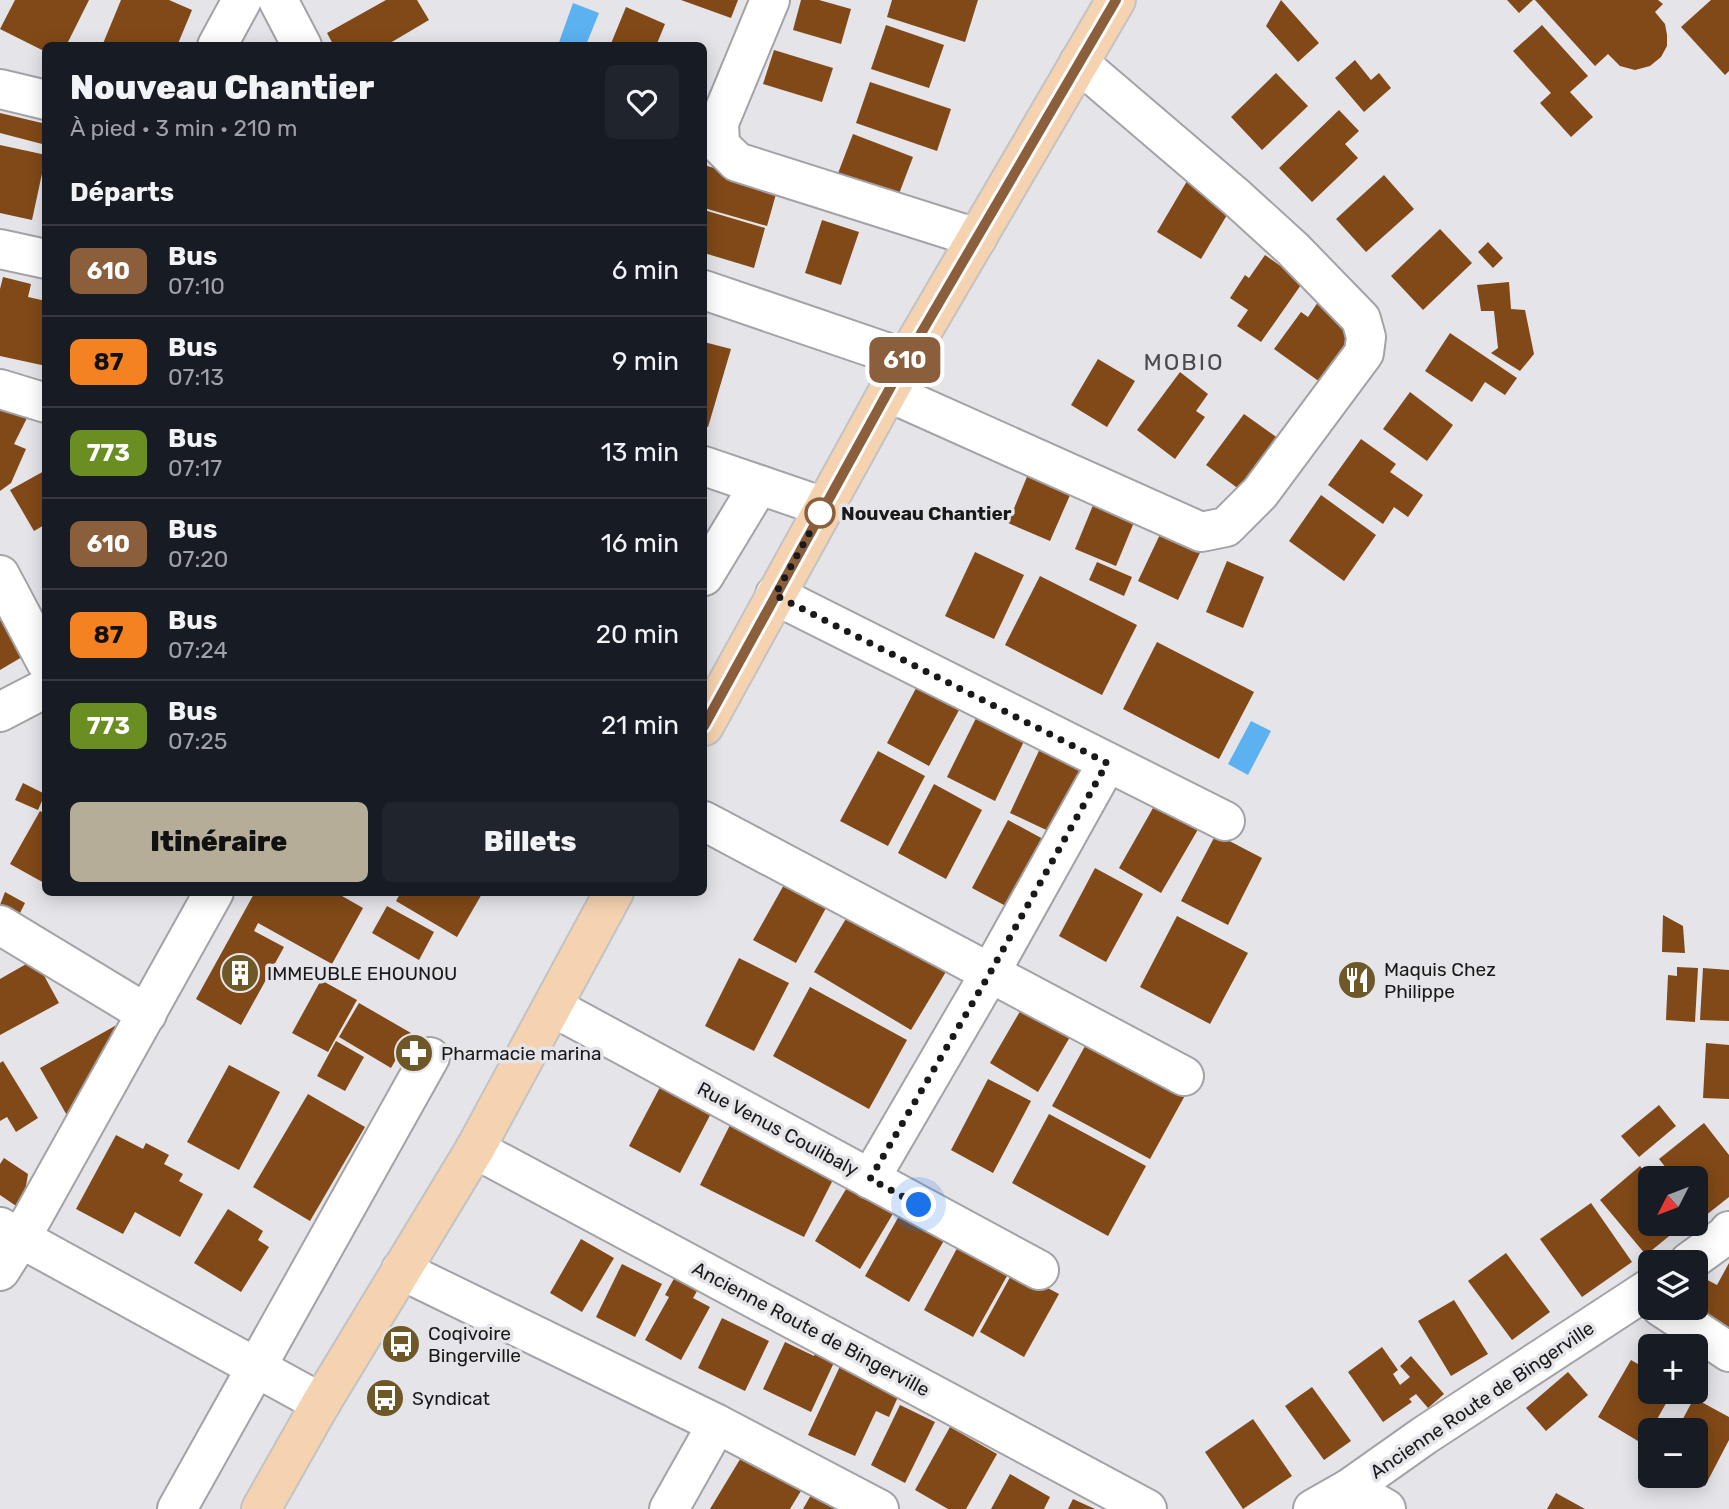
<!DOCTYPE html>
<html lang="fr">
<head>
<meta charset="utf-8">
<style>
	:root { --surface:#171b24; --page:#20242c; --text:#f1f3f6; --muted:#9ea1a6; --line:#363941; --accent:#b6ad99 }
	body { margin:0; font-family:Rubik,sans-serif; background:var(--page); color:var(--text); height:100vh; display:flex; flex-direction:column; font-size:26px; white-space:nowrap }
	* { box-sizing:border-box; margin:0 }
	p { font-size:23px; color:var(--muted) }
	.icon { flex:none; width:38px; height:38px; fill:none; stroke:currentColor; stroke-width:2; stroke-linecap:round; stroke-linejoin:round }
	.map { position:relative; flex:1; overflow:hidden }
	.panel { position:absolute; left:42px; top:42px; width:665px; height:854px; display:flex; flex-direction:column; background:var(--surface); border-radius:10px; box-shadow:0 4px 18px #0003 }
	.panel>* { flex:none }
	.badge { padding:0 14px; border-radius:10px; font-size:24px; line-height:46px }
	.needle { width:46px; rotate:228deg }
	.buttons { position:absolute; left:1638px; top:1166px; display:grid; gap:14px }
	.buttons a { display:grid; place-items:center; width:70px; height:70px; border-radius:10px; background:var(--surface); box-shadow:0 4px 18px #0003; font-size:35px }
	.you { position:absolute; width:35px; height:35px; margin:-18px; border:5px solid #fff; border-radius:50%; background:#1a73e8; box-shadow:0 0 0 10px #1a73e833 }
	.map>.badge { position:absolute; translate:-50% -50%; box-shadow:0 0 0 4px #fff }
	h2 { padding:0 28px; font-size:26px; line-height:63px }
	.round { display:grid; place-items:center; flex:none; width:74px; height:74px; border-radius:10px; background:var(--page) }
	.headline { display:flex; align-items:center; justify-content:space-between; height:119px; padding:0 28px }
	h1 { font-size:33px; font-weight:800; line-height:52px }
	.button { display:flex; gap:14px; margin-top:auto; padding:14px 28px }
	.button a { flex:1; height:80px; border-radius:10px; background:var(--accent); color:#111; font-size:28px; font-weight:800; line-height:80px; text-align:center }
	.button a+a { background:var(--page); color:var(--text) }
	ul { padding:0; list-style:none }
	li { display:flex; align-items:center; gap:21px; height:91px; padding:0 28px; border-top:2px solid var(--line) }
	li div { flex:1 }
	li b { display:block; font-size:26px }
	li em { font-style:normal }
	li .badge { min-width:77px; font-weight:700; text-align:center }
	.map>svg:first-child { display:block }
	.water { fill:#5cb2f0 }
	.building { fill:#814917 }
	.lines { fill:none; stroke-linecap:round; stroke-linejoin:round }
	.minor-casing { stroke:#a3a2a7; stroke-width:42 }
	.major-casing { stroke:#c3c3c3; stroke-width:42 }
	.minor { stroke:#fff; stroke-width:38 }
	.major { stroke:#f5d3b0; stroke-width:38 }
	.line-casing { stroke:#fff; stroke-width:16 }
	.line { stroke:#8b5e3c; stroke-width:10 }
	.walk { stroke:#19181a; stroke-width:7; stroke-dasharray:0 12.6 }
	.stop-dot { fill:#fff; stroke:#8b5e3c; stroke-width:3.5 }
	.labels { text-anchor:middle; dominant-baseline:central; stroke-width:7; stroke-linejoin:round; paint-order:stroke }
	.stop-label { font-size:19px; font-weight:bold; fill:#19181a; stroke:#e5e4e9; text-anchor:start }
	.poi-label { font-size:19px; fill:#19181a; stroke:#e5e4e9; text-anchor:start }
	.street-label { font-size:19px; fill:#19181a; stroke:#e5e4e9 }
	.quarter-label { font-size:23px; letter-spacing:2px; fill:#4a494d; stroke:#e5e4e9 }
</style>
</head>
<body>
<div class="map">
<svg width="1729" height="1509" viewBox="0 0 1729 1509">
	<rect width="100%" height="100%" fill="#e5e4e9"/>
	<g class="water">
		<path d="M573,3l26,10 -13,32h-28z"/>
		<path d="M1251,721l20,10 -23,44 -20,-11z"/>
	</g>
	<g class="building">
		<path d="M15,0h74l-23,46h-20v6l-46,-23z"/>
		<path d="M121,0h48l23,10 -15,36h-75z"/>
		<path d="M386,0h31l12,20 -44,26h-51l-7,-13z"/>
		<path d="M681,0h57l-7,18z"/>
		<path d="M801,0h18l32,9 -10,35 -48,-14z"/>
		<path d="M892,0h86l-13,42 -78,-25z"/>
		<path d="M1281,0l38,43 -21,19 -32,-36z"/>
		<path d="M1507,0h26l-14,13z"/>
		<path d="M1535,0h123l5,4 -8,8 10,12 2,11v11l-6,11 -11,9 -15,4 -15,-4 -12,-12 -13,12z"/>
		<path d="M1711,0h18v71l-4,4 -44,-48z"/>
		<path d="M626,7l39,17 -9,22h-46z"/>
		<path d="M886,25l58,20 -15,43 -58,-19z"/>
		<path d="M1542,25l46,51 -18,16 23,25 -22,20 -31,-34 11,-10 -38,-42z"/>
		<path d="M774,50l59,18 -11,34 -59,-18z"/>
		<path d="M1355,60l16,20 8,-7 12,15 -27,24 -29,-34z"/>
		<path d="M1276,73l32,33 -46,44 -31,-33z"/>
		<path d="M870,82l81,27 -14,42 -81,-28z"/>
		<path d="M1339,110l20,21 -14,13 13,14 -46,44 -33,-34z"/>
		<path d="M0,113l46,11v21l-46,-12z"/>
		<path d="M853,134l60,23 -16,42 -60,-23z"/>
		<path d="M0,145l46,10 -14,65 -32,-7z"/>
		<path d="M704,165l74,22 -11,39 -63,-18z"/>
		<path d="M1384,175l30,34 -48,43 -30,-33z"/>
		<path d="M1190,176l44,27 -33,56 -44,-27z"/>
		<path d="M704,210l61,18 -11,40 -50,-15z"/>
		<path d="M822,220l37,12 -18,53 -36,-12z"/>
		<path d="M1440,229l32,34 -49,47 -32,-34z"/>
		<path d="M1488,242l15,16 -10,10 -15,-16z"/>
		<path d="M1265,255l38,27 -42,60 -24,-16 11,-16 -18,-12 15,-23 4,3z"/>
		<path d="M3,277l28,7 -3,13 18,4v65l-46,-10v-67z"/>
		<path d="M1509,282l2,27 14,1 9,44 -14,17 -29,-18 7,-5 -4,-37h-13l-4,-26z"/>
		<path d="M1318,302l39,27 -37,53 -46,-33 27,-37 7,5z"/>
		<path d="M1450,333l67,45 -12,17 -20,-13 -13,20 -47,-31z"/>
		<path d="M704,342l27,7 -23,78 -4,-1z"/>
		<path d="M1098,359l37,22 -28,46 -36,-22z"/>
		<path d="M1180,372l28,22 -12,17 9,6 -30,42 -38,-29z"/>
		<path d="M1410,392l43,33 -26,36 -44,-32z"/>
		<path d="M0,406l28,10 -14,28 12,5 -15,34 -11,8z"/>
		<path d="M1244,414l38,27 -39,51 -37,-27z"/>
		<path d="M1361,439l35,25 -6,8 33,23 -15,22 -14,-10 -11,17 -55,-39z"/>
		<path d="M1031,467l43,19 -24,55 -42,-18z"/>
		<path d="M46,470v54l-12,7 -24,-41z"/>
		<path d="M1321,495l55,40 -32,46 -55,-40z"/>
		<path d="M1096,498l41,17 -21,51 -41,-17z"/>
		<path d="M1164,526l40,18 -26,56 -40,-19z"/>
		<path d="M975,552l49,23 -30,64 -49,-23z"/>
		<path d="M1227,561l37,16 -21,51 -37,-16z"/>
		<path d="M1097,562l35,15 -8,19 -35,-16z"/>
		<path d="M1040,576l97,49 -35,70 -97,-50z"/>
		<path d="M0,619l22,38 -22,13z"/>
		<path d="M1157,642l97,50 -35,67 -96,-50z"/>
		<path d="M923,675l43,22 -37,69 -42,-23z"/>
		<path d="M982,706l48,23 -35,72 -48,-24z"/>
		<path d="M1044,740l47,23 -34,72 -47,-22z"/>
		<path d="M878,751l47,25 -37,70 -48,-25z"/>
		<path d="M23,783l22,11 -7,16 -23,-10z"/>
		<path d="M934,784l48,26 -36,69 -48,-26z"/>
		<path d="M1157,801l43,25 -39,67 -42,-25z"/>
		<path d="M40,811l6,3v70l-36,-20z"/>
		<path d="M1008,820l46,25 -35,68 -47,-25z"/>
		<path d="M1216,834l46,24 -34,67 -47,-24z"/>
		<path d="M1095,868l48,26 -37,68 -47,-26z"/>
		<path d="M790,874l42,23 -36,66 -43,-23z"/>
		<path d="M5,892l20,11 -6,12 -19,-10z"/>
		<path d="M255,892h80l28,16 -31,56 -74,-41 -4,8 30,16 -43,78 -45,-26z"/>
		<path d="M401,892h82l-26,45 -61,-36z"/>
		<path d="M387,906l47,26 -15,28 -47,-27z"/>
		<path d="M853,907l97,58 -39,65 -97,-58z"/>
		<path d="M1663,915l20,11 2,27 -23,-1z"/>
		<path d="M1177,916l71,37 -38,71 -70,-37z"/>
		<path d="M739,958l50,25 -35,68 -49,-25z"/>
		<path d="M35,959l24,44 -59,32v-56z"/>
		<path d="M1677,967l21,1 -3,54 -29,-2 2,-45 9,1z"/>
		<path d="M1703,968l26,2v51l-29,-1z"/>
		<path d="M321,980l36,20 -29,52 -36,-19z"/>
		<path d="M810,987l97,53 -38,69 -96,-53z"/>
		<path d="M1026,1001l48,29 -36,62 -48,-29z"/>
		<path d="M359,1003l52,30 -20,35 -52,-31z"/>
		<path d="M122,1022l-49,104 -33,-58z"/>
		<path d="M1090,1037l98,53 -38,69 -98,-53z"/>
		<path d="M336,1041l28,16 -19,34 -28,-15z"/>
		<path d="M1706,1043l23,2v54l-26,-1z"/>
		<path d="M3,1061l35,57 -22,14 -9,-15 -7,4v-58z"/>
		<path d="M229,1065l51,27 -41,78 -52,-28z"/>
		<path d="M668,1072l50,28 -38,73 -51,-27z"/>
		<path d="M988,1079l43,22 -38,72 -42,-23z"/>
		<path d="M308,1094l57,33 -55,94 -57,-34z"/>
		<path d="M1659,1105l17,21 -37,31 -18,-21z"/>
		<path d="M737,1111l104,53 -37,73 -104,-52z"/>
		<path d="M1049,1114l97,52 -38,70 -96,-53z"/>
		<path d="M1704,1123l25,32v42l-24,19 -9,-12v-26h-22l-15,-19z"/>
		<path d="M116,1135l27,14 3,-6 23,12 -5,9 19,10 -4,7 24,13 -23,43 -45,-25 -12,22 -47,-25z"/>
		<path d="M4,1158l24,16 -6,36 -22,-15v-31z"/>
		<path d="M1640,1166l10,12v45h35l-39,32 -46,-55z"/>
		<path d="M855,1174l45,28 -40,67 -45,-28z"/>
		<path d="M907,1202l44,26 -42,74 -44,-26z"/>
		<path d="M1591,1203l41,59 -50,35 -42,-58z"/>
		<path d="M228,1209l35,22 -5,9 11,7 -28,45 -47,-29z"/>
		<path d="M581,1239l33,19 -32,54 -32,-19z"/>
		<path d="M962,1239l50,28 -39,70 -49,-27z"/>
		<path d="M1506,1253l44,59 -38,28 -44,-59z"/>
		<path d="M1729,1263v74l-33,-30v-33l21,11z"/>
		<path d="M622,1264l40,20 -27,53 -39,-20z"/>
		<path d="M1014,1270l45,24 -35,63 -44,-25z"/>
		<path d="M677,1273l23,13 -7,12 17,9 -29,53 -36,-20 24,-43 -4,-2z"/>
		<path d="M1454,1300l34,54 -37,22 -33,-55z"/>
		<path d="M722,1318l47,23 -24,50 -47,-23z"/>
		<path d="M785,1342l29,14 4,-9 19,9 -26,56 -48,-23z"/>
		<path d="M1382,1347l16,23 -5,4 7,11 10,-8 -10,-11 11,-10 33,38 -16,14 -12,-14 -7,5 3,3 -29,20 -35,-50z"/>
		<path d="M1631,1360l19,11v20h23l-30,53 -45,-27z"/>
		<path d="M842,1362l59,28 -12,27 -13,-6 -21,45 -47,-21z"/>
		<path d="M1568,1372l20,23 -42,36 -20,-23z"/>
		<path d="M1312,1387l39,54 -27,19 -39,-54z"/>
		<path d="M1694,1398l35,19v23l-24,46 -21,-11h12v-45h-19z"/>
		<path d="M900,1405l35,17 -30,61 -34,-18z"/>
		<path d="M1253,1419l39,57 -49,33 -38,-57z"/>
		<path d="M950,1427l47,27 -31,55h-18l-33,-19z"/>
		<path d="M745,1451l59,35 -14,23h-80z"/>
		<path d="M1010,1474l40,23 -6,12h-53z"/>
		<path d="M815,1488l37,21h-49z"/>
		<path d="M1556,1493l29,16h-38z"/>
		<path d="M1073,1499l22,10h-27z"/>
	</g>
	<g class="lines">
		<defs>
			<g id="minor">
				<path d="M278,0l24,46"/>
				<path d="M770,0l-51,123 1,22 17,17 240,76"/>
				<path d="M217,46l25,-46"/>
				<path d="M0,89l46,11"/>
				<path d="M0,249l46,10"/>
				<path d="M704,290l202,69"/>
				<path d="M0,389l46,14"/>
				<path d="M888,392l313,140 25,-5 34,-34 104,-140 2,-16 -5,-18 -68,-70 -56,-51 -158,-135"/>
				<path d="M704,466l120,41"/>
				<path d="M0,575l46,87"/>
				<path d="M704,576l55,-91"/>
				<path d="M775,595l450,226"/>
				<path d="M0,712l46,-24"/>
				<path d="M704,821l480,255"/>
				<path d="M0,925l147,89"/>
				<path d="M553,1007l486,263"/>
				<path d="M475,1149l672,360"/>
				<path d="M870,1179l120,-206 117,-210"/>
				<path d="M0,1227l321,176"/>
				<path d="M1689,1262l36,-26 4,-5"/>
				<path d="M401,1270l316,154 162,85"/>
				<path d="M0,1271l21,-33 193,-346"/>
				<path d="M1661,1307l68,45"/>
				<path d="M1350,1488l36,21"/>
				<path d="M177,1509l253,-452"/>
				<path d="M669,1509l48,-85"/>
				<path d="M1313,1509l37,-21 75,-53 225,-147"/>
			</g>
			<g id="major">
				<path d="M704,726l202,-367 210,-359"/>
				<path d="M261,1509l60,-106 154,-254 139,-257"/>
			</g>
		</defs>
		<use href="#minor" class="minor-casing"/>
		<use href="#major" class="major-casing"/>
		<use href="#minor" class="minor"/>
		<use href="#major" class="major"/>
	</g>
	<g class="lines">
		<defs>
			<path id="line" d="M704,726l202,-367 210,-359"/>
		</defs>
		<use href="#line" class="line-casing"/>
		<use href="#line" class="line"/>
		<path class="walk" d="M820,513l4,-6 -49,88 332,168 -117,210 -120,206 49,26"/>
	</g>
	<defs>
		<symbol id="building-disc" viewBox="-11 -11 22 22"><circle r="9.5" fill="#6e5828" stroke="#e5e4e9"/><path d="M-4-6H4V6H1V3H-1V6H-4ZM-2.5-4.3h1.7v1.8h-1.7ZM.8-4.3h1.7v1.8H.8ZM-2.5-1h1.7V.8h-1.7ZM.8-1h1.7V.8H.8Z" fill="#fff"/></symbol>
		<symbol id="restaurant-disc" viewBox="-11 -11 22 22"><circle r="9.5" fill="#6e5828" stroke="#e5e4e9"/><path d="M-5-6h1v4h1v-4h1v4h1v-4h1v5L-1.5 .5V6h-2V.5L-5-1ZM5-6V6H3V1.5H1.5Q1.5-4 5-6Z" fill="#fff"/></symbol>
		<symbol id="pharmacy-disc" viewBox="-11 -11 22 22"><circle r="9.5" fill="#6e5828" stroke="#e5e4e9"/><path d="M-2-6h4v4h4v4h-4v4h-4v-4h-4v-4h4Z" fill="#fff"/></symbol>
		<symbol id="bus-disc" viewBox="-11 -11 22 22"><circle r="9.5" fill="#6e5828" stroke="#e5e4e9"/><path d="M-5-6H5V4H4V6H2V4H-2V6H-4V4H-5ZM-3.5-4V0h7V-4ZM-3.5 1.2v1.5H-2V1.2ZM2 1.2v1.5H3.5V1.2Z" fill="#fff"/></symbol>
	</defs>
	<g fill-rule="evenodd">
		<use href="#building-disc" x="218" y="951" width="44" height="44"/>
		<use href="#restaurant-disc" x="1335" y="958" width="44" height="44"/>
		<use href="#pharmacy-disc" x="392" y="1031" width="44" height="44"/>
		<use href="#bus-disc" x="379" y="1322" width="44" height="44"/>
		<use href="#bus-disc" x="363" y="1376" width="44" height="44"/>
	</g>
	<circle class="stop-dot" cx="820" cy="513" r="14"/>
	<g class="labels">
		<g class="stop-label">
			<text x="841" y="513">Nouveau Chantier</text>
		</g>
		<g class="poi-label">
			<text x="1384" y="969">Maquis Chez<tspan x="1384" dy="22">Philippe</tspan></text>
			<text x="267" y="973">IMMEUBLE EHOUNOU</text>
			<text x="441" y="1053">Pharmacie marina</text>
			<text x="428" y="1333">Coqivoire<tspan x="428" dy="22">Bingerville</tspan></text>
			<text x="412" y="1398">Syndicat</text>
		</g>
		<g class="street-label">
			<text transform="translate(778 1129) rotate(28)">Rue Venus Coulibaly</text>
			<text transform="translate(811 1329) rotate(28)">Ancienne Route de Bingerville</text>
			<text transform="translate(1482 1400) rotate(-34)">Ancienne Route de Bingerville</text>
		</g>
		<g class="quarter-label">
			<text x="1184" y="362">MOBIO</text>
		</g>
	</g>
</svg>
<div class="buttons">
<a><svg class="needle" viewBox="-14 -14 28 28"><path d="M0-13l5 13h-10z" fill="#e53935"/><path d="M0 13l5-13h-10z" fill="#9ea1a6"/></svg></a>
<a><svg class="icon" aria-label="layers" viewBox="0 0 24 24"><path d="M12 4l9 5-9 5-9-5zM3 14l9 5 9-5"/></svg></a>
<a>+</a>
<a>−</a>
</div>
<div class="you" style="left:919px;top:1205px"></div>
<b class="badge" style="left:905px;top:360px;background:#8b5e3c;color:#fff">610</b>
<section class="panel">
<div class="headline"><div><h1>Nouveau Chantier</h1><p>À pied · 3 min · 210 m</p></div><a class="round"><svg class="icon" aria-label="heart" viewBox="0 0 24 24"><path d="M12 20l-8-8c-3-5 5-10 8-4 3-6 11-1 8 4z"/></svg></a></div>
<h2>Départs</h2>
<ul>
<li><span class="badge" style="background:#8b5e3c;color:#fff">610</span><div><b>Bus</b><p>07:10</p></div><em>6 min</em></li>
<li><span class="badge" style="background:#f58220;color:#111">87</span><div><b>Bus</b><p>07:13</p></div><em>9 min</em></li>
<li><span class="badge" style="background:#6b8e23;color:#fff">773</span><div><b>Bus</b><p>07:17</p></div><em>13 min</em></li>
<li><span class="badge" style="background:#8b5e3c;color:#fff">610</span><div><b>Bus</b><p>07:20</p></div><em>16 min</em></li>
<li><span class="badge" style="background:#f58220;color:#111">87</span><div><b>Bus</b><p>07:24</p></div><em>20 min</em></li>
<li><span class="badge" style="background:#6b8e23;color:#fff">773</span><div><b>Bus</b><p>07:25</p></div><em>21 min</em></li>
</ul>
<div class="button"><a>Itinéraire</a><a>Billets</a></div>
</section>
</div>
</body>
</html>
